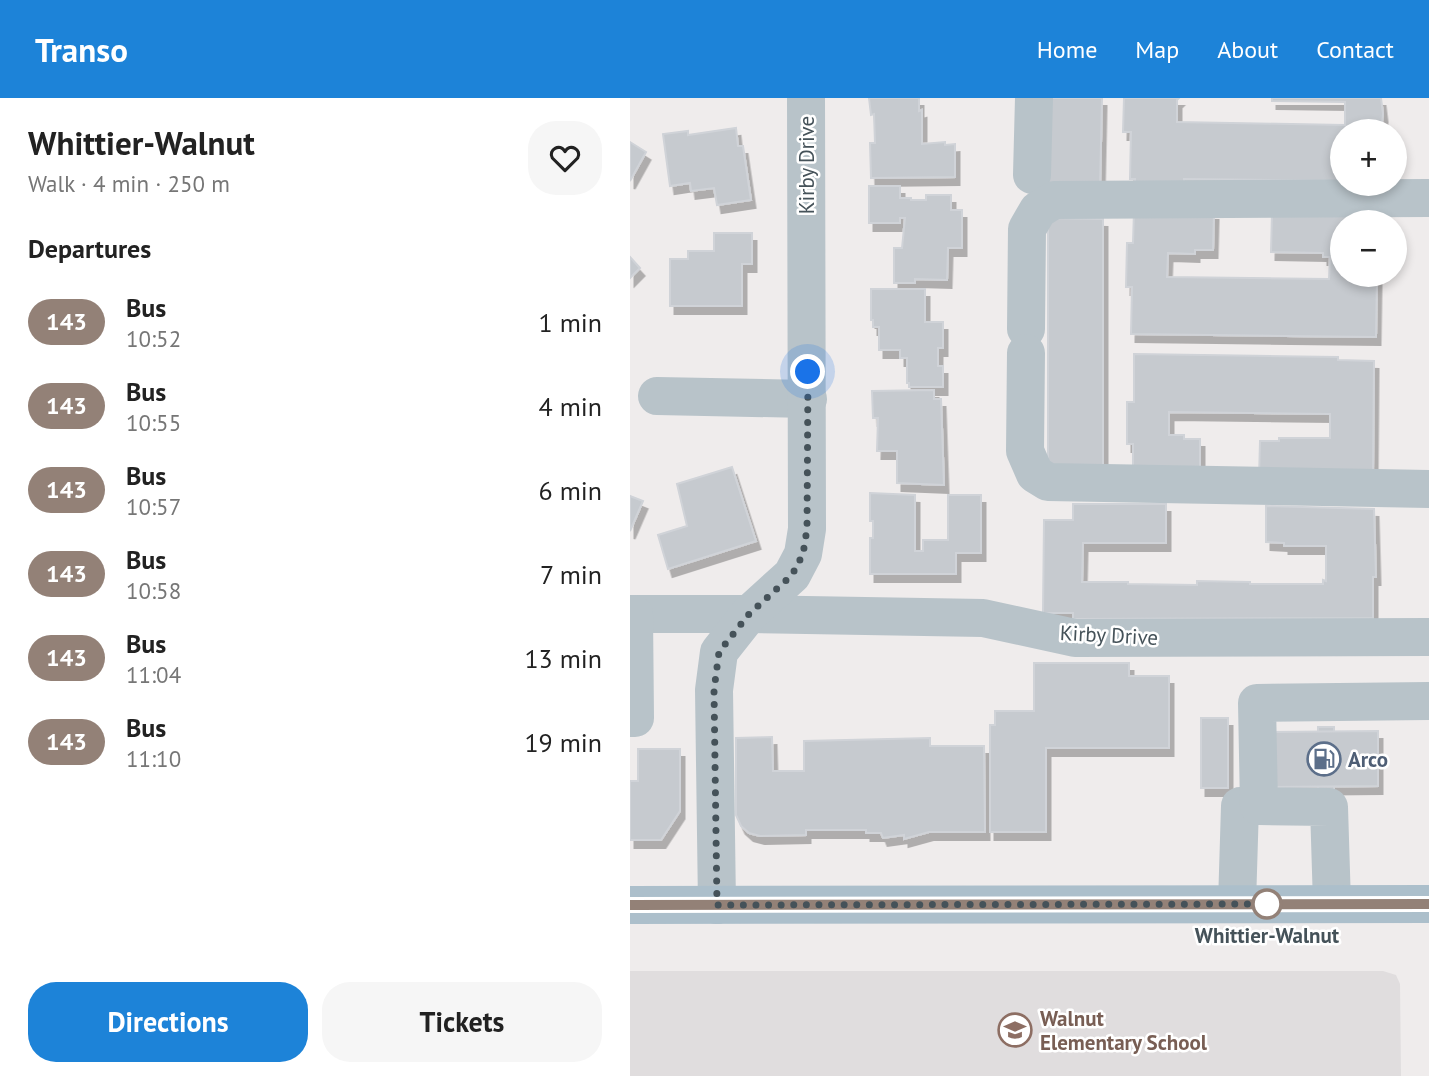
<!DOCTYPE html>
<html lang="en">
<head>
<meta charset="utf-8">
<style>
	:root { --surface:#fff; --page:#f6f6f6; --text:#222; --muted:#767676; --accent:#1d83d8 }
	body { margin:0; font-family:"PT Sans",sans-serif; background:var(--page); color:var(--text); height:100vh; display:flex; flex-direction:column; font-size:26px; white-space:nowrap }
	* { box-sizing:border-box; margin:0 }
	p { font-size:23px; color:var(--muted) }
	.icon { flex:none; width:38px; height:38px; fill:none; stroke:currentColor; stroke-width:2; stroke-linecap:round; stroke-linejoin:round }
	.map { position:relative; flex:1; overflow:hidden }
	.drawer { display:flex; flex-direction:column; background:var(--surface); width:630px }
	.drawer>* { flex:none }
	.badge { padding:0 14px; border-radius:23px; font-size:24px; line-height:46px }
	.tools { position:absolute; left:700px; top:21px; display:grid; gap:14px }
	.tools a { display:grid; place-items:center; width:77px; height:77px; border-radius:50%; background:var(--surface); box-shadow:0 4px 10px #0003; font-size:35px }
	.you { position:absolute; width:35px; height:35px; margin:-18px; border:5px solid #fff; border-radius:50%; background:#1a73e8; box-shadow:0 0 0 10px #1a73e833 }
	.map>.badge { position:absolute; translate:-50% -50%; box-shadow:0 0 0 4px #fff }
	h2 { padding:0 28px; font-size:26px; line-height:63px }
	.round { display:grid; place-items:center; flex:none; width:74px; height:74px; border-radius:28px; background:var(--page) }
	.summary { display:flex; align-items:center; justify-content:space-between; height:119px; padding:0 28px }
	h1 { font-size:33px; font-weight:700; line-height:52px }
	.primary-button { display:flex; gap:14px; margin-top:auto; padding:14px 28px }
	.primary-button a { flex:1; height:80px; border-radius:28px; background:var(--accent); color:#fff; font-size:28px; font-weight:700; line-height:80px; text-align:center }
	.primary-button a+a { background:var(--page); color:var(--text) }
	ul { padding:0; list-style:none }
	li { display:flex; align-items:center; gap:21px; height:84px; padding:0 28px }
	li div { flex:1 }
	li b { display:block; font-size:26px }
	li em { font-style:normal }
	li .badge { min-width:77px; font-weight:700; text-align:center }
	header { display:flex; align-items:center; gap:42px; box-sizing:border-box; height:98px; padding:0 35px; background:var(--accent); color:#fff }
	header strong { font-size:33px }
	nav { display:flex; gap:38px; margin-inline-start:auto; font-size:24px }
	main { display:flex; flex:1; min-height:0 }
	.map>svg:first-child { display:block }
	.education { fill:#e0ddde }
	.building { fill:#c6cacf; stroke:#d0d3d8; stroke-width:2; filter:url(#shadow) }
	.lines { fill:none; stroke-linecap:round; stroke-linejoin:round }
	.minor { stroke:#b8c3c9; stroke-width:38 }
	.major { stroke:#acbfcb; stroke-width:38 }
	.line-casing { stroke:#fff; stroke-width:16 }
	.line { stroke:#938177; stroke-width:10 }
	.walk { stroke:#455259; stroke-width:7; stroke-dasharray:0 12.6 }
	.stop-dot { fill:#fff; stroke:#938177; stroke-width:3.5 }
	.labels { text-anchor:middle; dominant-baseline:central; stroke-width:5; stroke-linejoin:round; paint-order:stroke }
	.street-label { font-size:21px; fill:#455259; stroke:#fff }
	.service-label { font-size:21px; font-weight:bold; fill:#4e5e75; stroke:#fff; text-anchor:start }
	.stop-label { font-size:21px; font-weight:bold; fill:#455259; stroke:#fff }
	.education-label { font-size:21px; font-weight:bold; fill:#785e54; stroke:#fff; text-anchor:start }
</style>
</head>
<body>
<header>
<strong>Transo</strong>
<nav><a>Home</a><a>Map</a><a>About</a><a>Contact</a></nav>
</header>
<main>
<section class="drawer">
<div class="summary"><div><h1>Whittier-Walnut</h1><p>Walk · 4 min · 250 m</p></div><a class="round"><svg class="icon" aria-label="heart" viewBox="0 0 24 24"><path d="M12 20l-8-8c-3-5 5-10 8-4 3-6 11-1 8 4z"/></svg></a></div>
<h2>Departures</h2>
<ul>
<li><span class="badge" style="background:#938177;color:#fff">143</span><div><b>Bus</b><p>10:52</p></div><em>1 min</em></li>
<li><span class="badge" style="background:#938177;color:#fff">143</span><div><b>Bus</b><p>10:55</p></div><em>4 min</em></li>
<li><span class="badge" style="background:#938177;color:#fff">143</span><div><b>Bus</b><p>10:57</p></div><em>6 min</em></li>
<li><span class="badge" style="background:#938177;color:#fff">143</span><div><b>Bus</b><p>10:58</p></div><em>7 min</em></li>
<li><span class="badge" style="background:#938177;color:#fff">143</span><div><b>Bus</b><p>11:04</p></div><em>13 min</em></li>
<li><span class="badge" style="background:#938177;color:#fff">143</span><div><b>Bus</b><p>11:10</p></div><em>19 min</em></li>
</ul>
<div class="primary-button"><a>Directions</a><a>Tickets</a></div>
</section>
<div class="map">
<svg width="799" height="978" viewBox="0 0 799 978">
	<defs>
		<filter id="shadow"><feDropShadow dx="4.5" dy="8" stdDeviation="0" flood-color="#0004"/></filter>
	</defs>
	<rect width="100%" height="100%" fill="#efecec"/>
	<path class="education" d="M753,873l13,4 4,9 1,92h-771v-105z"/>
	<g class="building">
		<path d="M239,0h50v13l3,-1v34l23,-2v3l10,-1v33l-84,1 -1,-35h5l-1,-29 -3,1z"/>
		<path d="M417,0h55l-2,90 -55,-1z"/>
		<path d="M494,0h55l-2,2v22l168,3v-23l-73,-1v-3h109l2,16 -2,17h-39v50l-158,-2v10l-49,-1v-9h-5l1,-47h-8z"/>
		<path d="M106,30l2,18h5l8,54 -34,5 -3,-17 -23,3 -1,-8 -20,3 -7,-52 25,-3v4z"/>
		<path d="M0,44l16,10 -16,29z"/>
		<path d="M239,88h31v12h11v2h15v-5h25v15h11v38h-14l-1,32 -32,-1v4h-21v-35h8l3,-30h-5v5h-31z"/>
		<path d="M504,113l80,1 -1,38h-18v4l-27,-1 -1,24 162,2 1,-22h-7v-4l-52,-1 1,-40 107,2v8h-37v53h35l-1,62 -245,-3 1,-47h-6l1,-44h6z"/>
		<path d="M418,120l55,1v249h-55z"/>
		<path d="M84,135h38v31h-10v42h-72v-47h18v-8h26z"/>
		<path d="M0,159l10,11 -10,10z"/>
		<path d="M241,191h54v33h18v26h-5v18h5v21h-34v-4h-2v-25h-7v-8h-21v-23h-6v-7h-2z"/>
		<path d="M504,256l204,3v3l36,1 -1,111 -114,7 1,-38h19v-3h51v-24l-161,-2v23h15v4h16v39l-67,-1v-33h-6v-42h7z"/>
		<path d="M304,292v9h7l3,86 -47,-2v-32h-20l1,-33h-5l-1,-27z"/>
		<path d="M102,369l24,74 -88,28 -10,-34 29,-9 -10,-42z"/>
		<path d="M240,395l45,2v56h8v-11h25v-45h33v58h-25v21h-86v-36h3v-17h-3z"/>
		<path d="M0,398l13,5 -13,30z"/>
		<path d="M443,406h93v39h-83l-1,39h46v2l69,1v-4l53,1v2h73v-4l3,1v-35h-42v-3l-18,-1v-36l108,3 2,68h-3v41l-300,1v-6h-30l1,-93h29z"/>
		<path d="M404,565h95v13h40v72h-123v84h-56v-107h5v-14h39z"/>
		<rect x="571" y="620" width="27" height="70"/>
		<rect x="688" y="629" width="16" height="69"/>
		<path d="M748,633v55l-107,1 -1,-55z"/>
		<path d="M142,639l1,34h31v-30l126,-3v8h54l1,86h-56l-25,7v-4l-21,3 -2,-5h-15v-3h-60v5l-46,1 -11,-3 -8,-7 -5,-11v-77z"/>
		<path d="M8,651h42v62l-19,29h-31v-59h8z"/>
	</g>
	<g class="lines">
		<g class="minor">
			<path d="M402,77l2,-77"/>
			<path d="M396,231l1,-100 11,-19 16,-10 375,-2"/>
			<path d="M396,255l-1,98 10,23 13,8 381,7"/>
			<path d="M27,298l151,3"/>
			<path d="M0,516h119l234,4 92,20 354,-1"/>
			<path d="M0,620h5l-1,-104"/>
			<path d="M607,806l3,-98h19"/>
			<path d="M702,806l-3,-97 -70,-1 -2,-103 172,-2"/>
			<path d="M87,807l-3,-215 5,-38 30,-38 43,-39 11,-21 4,-25 -1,-431"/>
		</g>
		<path class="major" d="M0,807l799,-1"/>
	</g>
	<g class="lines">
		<defs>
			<path id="line" d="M0,807l799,-1"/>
		</defs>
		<use href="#line" class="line-casing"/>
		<use href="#line" class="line"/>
		<path class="walk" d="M178,274l-1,157 -4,25 -11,21 -43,39 -30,38 -5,38 3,215 550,-1"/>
	</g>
	<defs>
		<symbol id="fuel-ring" viewBox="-11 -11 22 22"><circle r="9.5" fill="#fff" stroke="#5c6f8a" stroke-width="1.5"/><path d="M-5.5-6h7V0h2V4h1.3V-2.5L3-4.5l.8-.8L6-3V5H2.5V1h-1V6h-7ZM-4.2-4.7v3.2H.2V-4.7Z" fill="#5c6f8a"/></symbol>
		<symbol id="school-ring" viewBox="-11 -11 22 22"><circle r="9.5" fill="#fff" stroke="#8d6e63" stroke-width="1.5"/><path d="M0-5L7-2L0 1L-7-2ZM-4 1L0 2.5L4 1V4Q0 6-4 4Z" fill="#8d6e63"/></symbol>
	</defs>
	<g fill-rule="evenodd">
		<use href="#fuel-ring" x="675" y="642" width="38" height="38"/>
		<use href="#school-ring" x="366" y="913" width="38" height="38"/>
	</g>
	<circle class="stop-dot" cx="637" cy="806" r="14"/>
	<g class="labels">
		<g class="street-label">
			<text transform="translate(176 67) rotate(-90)">Kirby Drive</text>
			<text transform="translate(479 537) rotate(3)">Kirby Drive</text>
		</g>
		<g class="service-label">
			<text x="718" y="661">Arco</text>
		</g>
		<g class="stop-label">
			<text x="637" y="837">Whittier-Walnut</text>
		</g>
		<g class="education-label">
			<text x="410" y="920">Walnut<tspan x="410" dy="24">Elementary School</tspan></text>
		</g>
	</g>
</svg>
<div class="tools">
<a>+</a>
<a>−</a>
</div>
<div class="you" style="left:178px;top:274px"></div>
</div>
</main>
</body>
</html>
